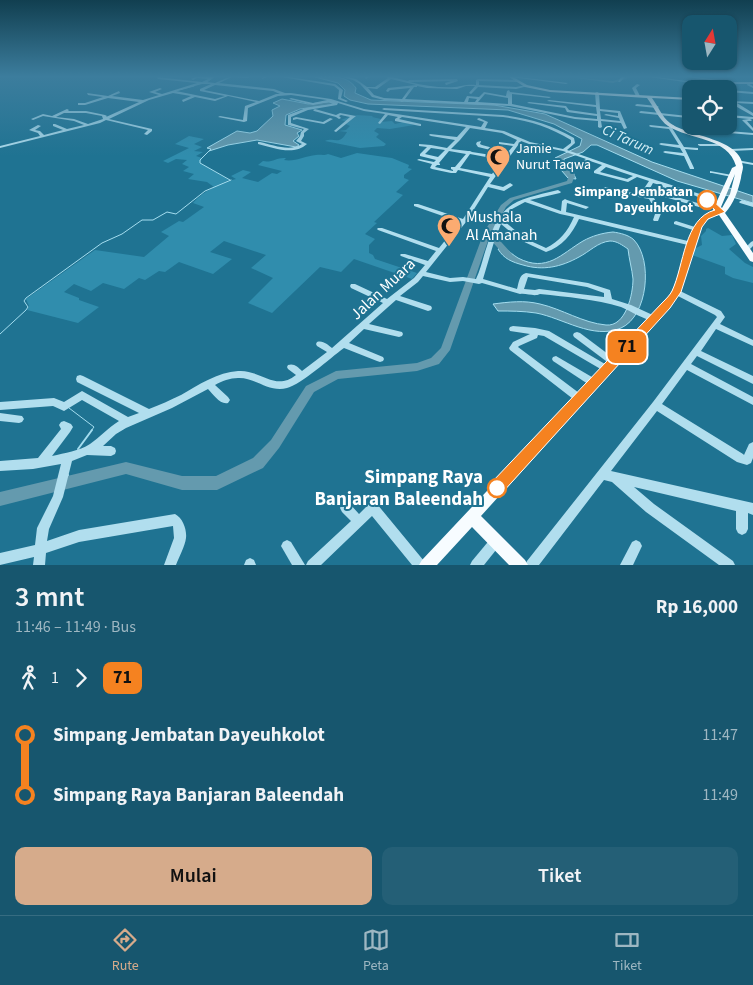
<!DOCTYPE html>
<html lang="id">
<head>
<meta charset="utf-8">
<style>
	:root { --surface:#17566e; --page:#245f76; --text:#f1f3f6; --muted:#9eb7c2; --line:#366c81; --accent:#d6ab8b }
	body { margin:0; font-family:"Source Sans 3",sans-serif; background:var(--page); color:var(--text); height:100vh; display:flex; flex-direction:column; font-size:19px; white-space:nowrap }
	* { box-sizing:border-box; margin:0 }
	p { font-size:16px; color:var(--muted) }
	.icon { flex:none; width:28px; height:28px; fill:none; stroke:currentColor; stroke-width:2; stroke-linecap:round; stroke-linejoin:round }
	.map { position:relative; height:565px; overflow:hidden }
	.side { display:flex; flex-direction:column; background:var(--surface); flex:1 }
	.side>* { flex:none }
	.badge { padding:0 10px; border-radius:8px; font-size:18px; line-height:32px }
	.needle { width:32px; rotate:11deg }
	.controls { position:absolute; left:682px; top:15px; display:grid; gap:10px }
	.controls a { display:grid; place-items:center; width:55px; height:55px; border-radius:10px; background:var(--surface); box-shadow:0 1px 4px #0004; font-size:25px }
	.map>.badge { position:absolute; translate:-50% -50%; box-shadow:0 0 0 2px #fff }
	.legs { display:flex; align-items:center; gap:8px; height:55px; padding:0 15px; font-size:16px }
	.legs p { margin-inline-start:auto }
	.head { display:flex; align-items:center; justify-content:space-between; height:85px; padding:0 15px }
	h1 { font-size:28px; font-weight:600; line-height:38px }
	.action { display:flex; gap:10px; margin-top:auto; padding:10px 15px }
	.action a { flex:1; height:58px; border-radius:10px; background:var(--accent); color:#111; font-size:20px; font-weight:600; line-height:58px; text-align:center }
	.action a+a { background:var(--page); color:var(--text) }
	ul { padding:0 15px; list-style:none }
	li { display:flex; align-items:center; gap:18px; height:60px; font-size:19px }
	li i { display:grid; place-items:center; width:8px; height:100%; margin:0 6px; background:currentColor }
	li i::after { content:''; width:12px; height:12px; margin:-6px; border:4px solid; border-radius:50%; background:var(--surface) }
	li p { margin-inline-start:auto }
	li:first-child i { background:linear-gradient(#0000 50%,currentColor 0) }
	li:last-child i { background:linear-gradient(currentColor 50%,#0000 0) }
	.tab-bar { display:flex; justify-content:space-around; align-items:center; height:70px; border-top:1px solid var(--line); background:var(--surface); font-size:14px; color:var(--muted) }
	.tab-bar a { display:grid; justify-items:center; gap:2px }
	.tab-bar .current { color:var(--accent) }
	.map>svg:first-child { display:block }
	.green { fill:#308dad }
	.water { fill:#649aae; stroke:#a4ddef }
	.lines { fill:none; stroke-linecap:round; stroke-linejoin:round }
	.stream-far1 { stroke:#a4ddef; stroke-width:1 }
	.stream { stroke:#a4ddef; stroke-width:2 }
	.river { fill:#649aae; fill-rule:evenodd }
	.minor { fill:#b1deee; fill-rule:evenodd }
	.major { fill:#f7fcff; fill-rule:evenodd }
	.line-1 { fill:#f58220; stroke:#fff }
	.stop-1-dot { fill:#fff; stroke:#f58220; stroke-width:2.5 }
	.labels { text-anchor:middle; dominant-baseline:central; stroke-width:4; stroke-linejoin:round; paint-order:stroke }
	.far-poi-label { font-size:14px; fill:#fff; stroke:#1f7392; text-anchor:start }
	.far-stop-label { font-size:14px; font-weight:bold; fill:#fff; stroke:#1f7392; text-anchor:end }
	.far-water-label { font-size:15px; font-style:italic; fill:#d7f0f8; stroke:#1f7392 }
	.poi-label { font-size:16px; fill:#fff; stroke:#1f7392; text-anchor:start }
	.street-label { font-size:16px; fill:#fff; stroke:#1f7392 }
	.near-stop-label { font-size:19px; font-weight:bold; fill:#fff; stroke:#1f7392; text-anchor:end }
</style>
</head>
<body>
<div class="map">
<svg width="753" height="565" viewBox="0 0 753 565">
	<rect width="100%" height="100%" fill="#1f7392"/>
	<g class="green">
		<path d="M356,115l17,1 -1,1 9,2 -1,3 12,-1 3,3 8,-2 11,3 -24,4 -13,-1 -3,3 5,3 -3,3 10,7 -2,2 -24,2 -35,-7c10,-4 14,5 22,-9l-8,-1 7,-1 4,-4 -4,-2 2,-2 -7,-2 8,-3h5z"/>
		<path d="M189,136l15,3 -10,5 8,3 -8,4 9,1 -7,4 6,2 -2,5 29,17 -15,7 -7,-5 -19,-3 6,-5 -11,-3 6,-4 -7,-3 5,-4 -11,-1 -8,4 -5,-2 26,-13 -14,-4z"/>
		<path d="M357,153l35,5 17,7 -1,3 4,1 -8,6v3l5,2 -13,12 7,3 -29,27 3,1 -12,11 10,5 -6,6v8l4,2 2,4 42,14 -5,6 -58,-20 -13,13 -21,-5 -48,46 -24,-10 25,-25 -22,-10 15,-13 -42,-14 -14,11 22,7 -19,15 -34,-12 -14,10 -6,-1 -14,9 -6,-2 -15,11 -21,-6 -12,8 -17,-7 -10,8 15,6v2l20,7 -21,16 -51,-13 2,-4 -3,-7 69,-49 49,7 25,-21 -8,-4 18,-11 4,1 21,-15 -11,-4c9,-11 28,-21 43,-24l-5,-3 12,-6 8,2 -9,6 16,4 14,-9 5,1 5,-3 -24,-6 5,-4c9,2 14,-4 23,-3l-2,2c11,2 21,-4 32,-5 5,-1 7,1 12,-1l13,4z"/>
		<path d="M708,228l14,8 10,-1 4,9 -7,5 16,14 8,4v16l-20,-5 -8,-4v-7l-33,-12 2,-6 8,-4 -1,-9 5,-5v-2z"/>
	</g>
	<g class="water">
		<path d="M315,77c15,0 31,-3 41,11l-1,5 16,7 123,5 51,9 107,48 101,34v7l-76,-22 -80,-36h-6l-8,7 -19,7v3l9,10 3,7 -8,-1 -13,-15v-5l25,-12 2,-7 -28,-15 -46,-14 -140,-6 -18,-4 -6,-4 1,-6 -7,-7z"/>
		<path d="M282,99l26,5 21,-2 6,2 -35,5 -14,6 -1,10 17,5 -5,3 2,3 -6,5 6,4 -3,2 -39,-7 -29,5 -19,6 2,-2 -4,-1 30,-17 13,2 7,-2 16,-15 -1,-6 8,-4 -7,-3z"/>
		<path d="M613,232c7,1 16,3 21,8 19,20 14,76 -13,88 -28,12 -58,-10 -85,-15 -13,-2 -26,-2 -38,-2l-5,-7c16,-2 31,-4 47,0 22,5 43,19 66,21 20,2 27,-31 27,-46 -1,-10 -4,-20 -5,-30 -6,-4 -11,-8 -18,-8 -12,1 -21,11 -31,16 -18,10 -36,14 -56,8 -11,-3 -19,-6 -25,-16l4,-2c6,3 11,8 16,11 29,15 43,-4 65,-17 9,-5 19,-8 30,-9z"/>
	</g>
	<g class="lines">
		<g class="stream-far1">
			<path d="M207,82l7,-5"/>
			<path d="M176,91l18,-5"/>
			<path d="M209,151l-9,9v3l30,17"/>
			<path d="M0,334l26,-24 2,-3 -4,-6 2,-3 76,-55 20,-9 20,-14h11l14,-8 9,2 29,-23 26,-11"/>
			<path d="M69,408l25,19 -3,4"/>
		</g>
		<g class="stream">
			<path d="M78,449l14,-19"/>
			<path d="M68,475v7"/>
		</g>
		<g class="river">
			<path d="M569,77l44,4 13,-4h6l-19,6z"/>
			<path d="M569,168l2,1 4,6 -3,8 -58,17 -8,7 -14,25 20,22 -1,2h-6l-16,-18 -39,112 -11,14 -22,7 -79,8 -24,13 -35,56 -16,20 -46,22h-35l-56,-16 -126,32v-14l126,-30 56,14h34l37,-18 18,-18 35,-54 30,-15 81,-8 14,-5 10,-10 43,-116 17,-27 9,-7 57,-17 2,-6 -3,-5z"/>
		</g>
		<g class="minor">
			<path d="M157,77l45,5 6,-3 -11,-1 -4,2 -2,-1 4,-2h19l-7,5 8,1 14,-6h20l-1,1 -16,-1 -13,6 55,6 11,4h6l40,6 33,10 117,18 3,-5 -6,-2 -1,-1 2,-1 9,4 -3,6 19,3 26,11 33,7 8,-6v-3c-21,-13 -44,-20 -68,-23l-119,-7 -2,-1 2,-1 119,7c26,3 49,10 71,23l1,5 -8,7 63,22 70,22 20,14 -3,2 -2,-1 -19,-13 -29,-9 -4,6 38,11 1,1 -3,2 -41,-12 -1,-1 6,-8 -10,-3 -4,7 13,21 -4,10h-4l-1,-1 3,-9 -7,-12 -44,-8 -3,-2 3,-2 42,9 -4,-6 6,-9 -12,-4 -9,5 -34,-9v-2l8,-6 -12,-4 -8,5h-4v-2l8,-5 -23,-8 -34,-7 -8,-3 -31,43 13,3 7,-4 3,2 -1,1 -8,5 -16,-4 -22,35 -40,50 24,6 13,-1 13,2c5,-10 7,-22 11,-33 13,-45 30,-46 71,-56l3,2 -1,1 -30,7 31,11 1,-10 3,-2 2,1 22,7 -3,2 -19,-6 -1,9 126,30 3,2 -3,2 -113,-27c-7,15 -17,28 -33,33l-26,-12 -19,-16 -7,18 -11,37 34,10c2,-7 2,-14 9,-16l62,10 22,7 2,9 19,6 26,12 1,2 -1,2c-10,1 -26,-10 -36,-14 -26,-8 -54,-10 -81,-13 -6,3 -13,-1 -20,0l-38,-11 -3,1 -16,-3 -13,1 -27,-6 -5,6 -18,14 31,10 1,2 -1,2 -3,1 -32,-11 -27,24 33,8 1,2 -1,2 -3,1 -35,-8 -15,14 34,14 1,2 -1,2 -3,1 -3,-1 -33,-13c-14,10 -42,36 -57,40 -18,5 -32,-11 -49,-10 -8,0 -16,3 -23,7l13,12 2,3 -2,3c-8,2 -15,-9 -20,-14l-36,19 -46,20 -10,6 -13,12h8l4,2 1,3 -1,3 -4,2 -24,-1 -15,6 -9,36 -14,32 -2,12 32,-11 96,-16c8,4 12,16 11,24 -1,8 -7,19 -10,27h-12l10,-27 -1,-12 -94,16 -33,11 -1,12h-12l1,-8 -34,8v-12l35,-8 2,-17 16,-32 8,-32 -28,5 -33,2v-10l38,-3 23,-29 -2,-4 2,-3 3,-1 7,3 2,3 -3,5 -18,24c13,-3 27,-5 38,-12 10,-7 18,-16 29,-23l-37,-21 -18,11 -11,-5 -53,4v-8l54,-4 10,4 18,-11 46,26 11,-4 -62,-31 -1,-3 1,-3 3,-1 3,1 66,33c11,-4 21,-9 32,-14 17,-10 37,-23 57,-24 22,-2 37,21 58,4l-8,-6 -1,-2 1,-2c6,-2 10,2 14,6l25,-19 -10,-6 -1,-2 1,-2c6,-2 11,3 15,6l51,-45 -32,-15 -1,-2 1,-2h4l32,15 27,-21 11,-13 -24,-9 -1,-1 1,-1h4l23,7 8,-10 -58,-21 -1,-1 1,-1h4l57,20 21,-26 -46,-16v-2h4l45,15 27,-42 -32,-7 -2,3h-5l-19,-4 -2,-1 2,-4 -15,-4 2,-1 15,3 2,-2 -16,-4v-2l7,-7 -8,-1v-2l12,1 16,3 8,-8 -24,-4 -2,-1 1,-1 27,3 9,-10 -64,-10 -3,2 22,5v2h-1l-25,-5v-2l3,-2 -10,-2 -8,9 -2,-1 7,-9 -21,-3 -26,-8 -1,2 -29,5 -17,7v6l18,6 -5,4v3l-3,5 6,3c-13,12 -33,4 -49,0v-2h2c13,3 30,10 42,2l-6,-3 4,-5 1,-4 3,-3 -16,-4v-10l18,-7 27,-4 -4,-2 -16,3 -24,-6 2,-1 22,5 14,-3 -36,-5 -13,1 -30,12 -1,13 -3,1 -26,-5 2,-1 23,4 2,-14 11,-4 -28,-6 -13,5 -20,-4 -12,5 -1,-2 9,-4 -18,-3 -24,7 -40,19 43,10v2l-5,4 -3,-1 4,-4 -42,-10 -6,3 -100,25v-2l40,-10 -2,-3 -9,-3 9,-5 3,1 -6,4 5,1 4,4 19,-5 -10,-4v-2h2l12,5 17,-4 -10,-4 -31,-5 -10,4 -2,-1 12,-5 9,2 15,-7 2,1 -1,1h18l19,4 2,1 -1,1 33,-15 -31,-4 -23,7h-7v-2h7l18,-6 -15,-2 -1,-2 21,3 11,-5 1,2 -8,3 31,4 16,-5 -10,-3 11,-4 2,1 -7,3 7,2 35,-11 -39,-4zM202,84h9l-11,5v2l25,5 -10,3 -39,-8zM215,85l58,6 7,3h-4l-17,7 -55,-11zM64,113h22l16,3 1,3 -15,5 -14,-5 -18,-2zM470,128l32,5 15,7 -3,4 -15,-2v2l14,2 -5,6 -26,-7 -2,-1 1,-3 -4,1 -1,2 2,3 29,7 -3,3 -32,-5 -2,-1h-2l-17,-2 9,-9zM431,148l14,2 -7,7 -13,-3zM449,151l17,3 -11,13h-4v2l2,1v1l-18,-4 2,-2h3v-1l-1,-1zM470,154l32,6 -10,14 -32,-6zM606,167l27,9 -6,3 -27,-7zM525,202l35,12 14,3c-6,14 -15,25 -28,31l-22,-10 -21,-18 9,-11zM528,277l59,10 17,6v4l-65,-8 -4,1 -11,-1z"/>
			<path d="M263,77h4l-5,2z"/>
			<path d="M282,77h7l46,7 8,6 -2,8 7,3 -2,1 -8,-3 1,-9 -5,-4z"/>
			<path d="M342,77h6l8,2 11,8h8l13,-9 -2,-1h6l16,4 1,-1 48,-1 1,2 -12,4 -1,-2 6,-2 -41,1c15,4 30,6 45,5 8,-1 11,-3 21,-2v-5l2,-1 38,1 1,2 -38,-1v4l37,2 10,-2 2,1 -12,3 -38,-2 -7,7 -2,-1 6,-7h-9l-9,3 -30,-1 -10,-2v1h-3l-9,12 59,3 3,-6 12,1 5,-5 22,4 1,-5 2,-1 1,2 41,5 -2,1 -37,-4v10l63,13 22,2v-3l-30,-4 -2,-4 -38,-5 2,-1 37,4 3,4 28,4 -1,-7 -49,-6 2,-1 47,5 -1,-12 2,-1 2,1 1,16 20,2 7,17 -3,1 -3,-6 -20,-2 1,6 -2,1 -2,-1v-6l-23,-2 -65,-13 -106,-5 -2,1 -2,-1 -16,-1 -12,-3 -12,-13 -7,-4zM391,79l25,6 -28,3 -2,3 2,1 2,-2 20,-2 -8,11 -18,-1 -10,-3 -6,-7 9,1zM485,94l23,4v6l-30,-2zM469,98l8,1 -2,3h-7zM600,111l18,2v3l-12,-2 -2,1 15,3 1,3 -19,-2z"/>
			<path d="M365,77h4l-3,2z"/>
			<path d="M510,77h9l49,6 -2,1z"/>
			<path d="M621,77h4l-5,5h-2z"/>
			<path d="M649,77h8l66,9 -2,1z"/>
			<path d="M688,77h8l37,5 -2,1z"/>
			<path d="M748,83l5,3v2l-6,-3z"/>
			<path d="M637,84l3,1 -4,3 4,8 -2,1 -2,-1 -4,-8z"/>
			<path d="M729,90l24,2v2l-24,-2z"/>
			<path d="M685,98l6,4v3l-7,-5z"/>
			<path d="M731,101l22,1v2l-16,-1 16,10v3l-23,-13z"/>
			<path d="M637,104l20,2 2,1 -2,1 -21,-2 -1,-1z"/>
			<path d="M315,109l21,6 4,-2 16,3 -20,16 -2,-1 1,-1 15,-13 -9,-2 -2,1 2,2 -2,1 -3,-2 -22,-6 -1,-1z"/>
			<path d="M641,111l47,5 2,1 -2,1 -48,-5 -1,-1z"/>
			<path d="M729,115l24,2v2h-3l2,1 -1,1h-4l6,7v3l-11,-11 7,-1 -20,-2z"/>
			<path d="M296,117l27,5 7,-4 3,1 -9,5 -27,-5 -4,1v-2z"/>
			<path d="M650,125l19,2 2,-2h2l1,1 -2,2 12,19 14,1v2h-2l-11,-1 9,19v1h-4l-6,-13 -19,-3 -2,-1 2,-1 18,2 -3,-5 -19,-3 -2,-1 2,-1 18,2 -10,-16 -18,-2 -2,-1z"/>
			<path d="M716,130l37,3v2l-36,-3 -2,-1z"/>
			<path d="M698,144h24l2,1 -2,1h-22l-2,-1z"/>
			<path d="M753,148v2l-22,1 -2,-1 2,-1z"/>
			<path d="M737,160l16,3v2l-16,-3z"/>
			<path d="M710,171l22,4 2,1 -2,1 -20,-4h-2z"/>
			<path d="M742,200l11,3v4l-13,-4 -1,-1z"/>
			<path d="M676,221l22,7 1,1 -3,2 -22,-7v-2z"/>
			<path d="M753,241v5l-5,5h-4l-1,-1 8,-8z"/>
			<path d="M674,290h4l43,21 4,6 -5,7 33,16v6l-37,-17 -15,22 52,25v8l-56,-28 -6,8 62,33v8l-66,-35 -25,34 81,50 1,1 5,-11 4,-2v16l-2,5 -4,2 -10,-3 -80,-51 -46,60 142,32v12l-5,-2v16l-2,4 -4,2 -4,-2 -2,-4v-18l-102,-24 20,17 79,57 2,4h-16l-73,-53 -34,-30 -8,-2 -65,85h-14l2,-4 126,-159 64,-85 -2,-2 -41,-21 -2,-2z"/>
			<path d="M513,326l22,2 14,3 61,36 1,2 -1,2 -3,1 -3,-1 -60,-35 -6,-1 -1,3 -18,8 -1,1 65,49 2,3 -2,3 -3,1 -3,-1 -67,-52 -1,-2 4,-6 17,-8 -20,-3 -1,-2 1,-2z"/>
			<path d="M577,332l3,1 36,27 1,2 -1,2 -3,1 -3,-1 -36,-27 -1,-2 1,-2z"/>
			<path d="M556,356l41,24 1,3 -1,3 -3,1 -3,-1 -38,-25 -1,-2 1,-2z"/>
			<path d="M0,413l22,3 2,3 -2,3 -3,1 -19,-2z"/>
			<path d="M346,502l4,2 9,10 10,-10 4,-2 4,2 47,57 2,4h-14l-40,-49 -51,49h-15l2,-4 43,-40 -9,-9 -2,-4 2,-4z"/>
			<path d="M496,535l4,2 2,4 -2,4 -16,20h-14l2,-4 20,-24z"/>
			<path d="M287,540l4,2 14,23h-13l-11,-19 2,-4z"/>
			<path d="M636,540l4,2 2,4 -9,19h-13l12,-23z"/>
			<path d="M250,558l4,2 2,5h-12l2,-5z"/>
		</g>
		<g class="major">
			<path d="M509,77h4l14,8 23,5 141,8v2l-39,-2c6,8 10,19 18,25 19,14 71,15 73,44 0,3 -2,8 -2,11 -3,13 -7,25 -16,35l28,40v9l-3,-1 -31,-46c-8,1 -13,5 -17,11l-22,66 -11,16 -188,208 44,44 3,5h-19l-37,-38 -35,38h-18l3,-5 241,-256c3,-4 7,-9 9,-13 11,-23 14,-70 40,-79l20,-44 4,-2c-8,-29 -46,-26 -68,-40 -9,-6 -14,-19 -21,-28l-97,-6 -25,-5zM735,174l-5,20 -8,14 -1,-1z"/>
			<path d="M731,82h22v2h-22l-12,5h-6z"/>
		</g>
	</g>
	<linearGradient id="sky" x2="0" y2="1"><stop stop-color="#113f50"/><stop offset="0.49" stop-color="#3c7d9d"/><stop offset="1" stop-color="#3c7d9d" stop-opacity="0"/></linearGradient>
	<rect width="753" height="156" fill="url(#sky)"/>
	<path class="line-1" d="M705,198h5l15,14 -17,7 -6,8 -21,65 -11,16 -168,185 -5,2 -5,-2 -3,-5 3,-6 170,-179c4,-4 8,-8 10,-12 12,-25 12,-73 43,-81l-10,-9z"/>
	<defs>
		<symbol id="mosque-pin" viewBox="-11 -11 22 30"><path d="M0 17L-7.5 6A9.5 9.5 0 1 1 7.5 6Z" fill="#fbab71" stroke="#1f7392"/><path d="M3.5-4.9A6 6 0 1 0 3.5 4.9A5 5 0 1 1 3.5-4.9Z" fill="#111"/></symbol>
	</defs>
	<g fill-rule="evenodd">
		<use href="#mosque-pin" x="484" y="143" width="28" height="38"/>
		<use href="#mosque-pin" x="435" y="212" width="28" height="38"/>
	</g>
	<g class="stop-1-dot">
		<circle cx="707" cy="200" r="9"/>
		<circle cx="497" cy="488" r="9"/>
	</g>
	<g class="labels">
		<g class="far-poi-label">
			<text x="516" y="149">Jamie<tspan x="516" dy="16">Nurut Taqwa</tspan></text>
		</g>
		<g class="far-stop-label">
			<text x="693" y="192">Simpang Jembatan<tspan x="693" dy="16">Dayeuhkolot</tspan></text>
		</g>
		<g class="far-water-label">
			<text transform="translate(628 140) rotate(24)">Ci Tarum</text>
		</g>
		<g class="poi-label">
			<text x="466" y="217">Mushala<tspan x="466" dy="18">Al Amanah</tspan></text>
		</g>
		<g class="street-label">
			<text transform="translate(383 289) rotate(-43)">Jalan Muara</text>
		</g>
		<g class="near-stop-label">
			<text x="483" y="477">Simpang Raya<tspan x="483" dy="22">Banjaran Baleendah</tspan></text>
		</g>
	</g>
</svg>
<div class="controls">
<a><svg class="needle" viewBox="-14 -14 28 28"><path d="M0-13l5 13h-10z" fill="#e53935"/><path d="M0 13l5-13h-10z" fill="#9eb7c2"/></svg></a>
<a><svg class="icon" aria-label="locate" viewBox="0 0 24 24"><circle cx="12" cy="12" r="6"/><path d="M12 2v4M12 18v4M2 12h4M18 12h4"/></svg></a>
</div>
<b class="badge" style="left:627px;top:347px;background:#f58220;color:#111">71</b>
</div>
<section class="side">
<div class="head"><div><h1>3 mnt</h1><p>11:46 – 11:49 · Bus</p></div><b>Rp 16,000</b></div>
<div class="legs"><svg class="icon" aria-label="walk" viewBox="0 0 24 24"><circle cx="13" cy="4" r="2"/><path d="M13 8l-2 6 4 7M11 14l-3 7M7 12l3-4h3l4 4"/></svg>1<svg class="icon" aria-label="forward" viewBox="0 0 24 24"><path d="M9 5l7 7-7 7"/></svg><b class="badge" style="background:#f58220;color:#111">71</b></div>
<ul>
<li><i style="color:#f58220"></i><b>Simpang Jembatan Dayeuhkolot</b><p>11:47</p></li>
<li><i style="color:#f58220"></i><b>Simpang Raya Banjaran Baleendah</b><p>11:49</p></li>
</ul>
<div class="action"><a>Mulai</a><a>Tiket</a></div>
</section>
<nav class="tab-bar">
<a class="current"><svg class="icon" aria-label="directions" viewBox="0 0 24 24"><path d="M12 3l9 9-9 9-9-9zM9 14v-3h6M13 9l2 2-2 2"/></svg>Rute</a>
<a><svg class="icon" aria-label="map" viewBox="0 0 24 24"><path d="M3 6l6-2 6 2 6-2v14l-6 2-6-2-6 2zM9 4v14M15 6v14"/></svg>Peta</a>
<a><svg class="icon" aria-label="tickets" viewBox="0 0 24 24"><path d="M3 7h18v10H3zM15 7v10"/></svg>Tiket</a>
</nav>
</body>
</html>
